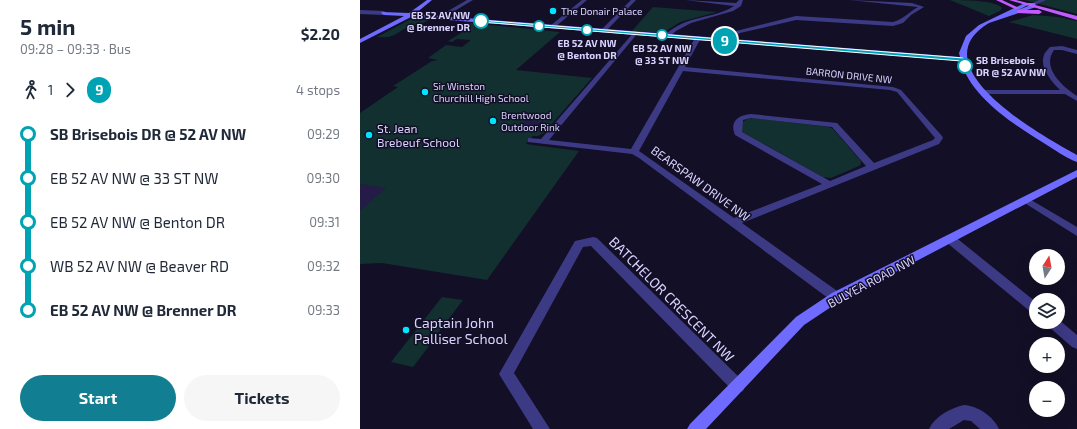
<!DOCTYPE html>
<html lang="en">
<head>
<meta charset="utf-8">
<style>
	:root { --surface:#fff; --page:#f6f6f7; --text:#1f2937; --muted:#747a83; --accent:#117e91 }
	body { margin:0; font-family:"Exo 2",sans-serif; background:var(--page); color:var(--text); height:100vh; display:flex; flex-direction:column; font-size:15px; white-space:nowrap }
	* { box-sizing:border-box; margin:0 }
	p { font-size:13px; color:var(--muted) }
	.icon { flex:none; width:22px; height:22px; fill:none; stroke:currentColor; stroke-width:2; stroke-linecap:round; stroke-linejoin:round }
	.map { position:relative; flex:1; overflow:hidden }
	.sheet { display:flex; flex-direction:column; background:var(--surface); width:360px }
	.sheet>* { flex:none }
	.badge { padding:0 8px; border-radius:13px; font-size:14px; line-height:26px }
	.needle { width:26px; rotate:11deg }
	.tools { position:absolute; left:669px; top:249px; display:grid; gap:8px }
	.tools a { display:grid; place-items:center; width:36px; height:36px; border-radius:50%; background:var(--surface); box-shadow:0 4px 16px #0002; font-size:20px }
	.map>.badge { position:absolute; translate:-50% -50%; box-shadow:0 0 0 2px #fff }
	.legs { display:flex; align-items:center; gap:6px; height:44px; padding:0 20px; font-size:13px }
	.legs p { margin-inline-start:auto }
	.overview { display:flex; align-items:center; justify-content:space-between; height:68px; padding:0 20px }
	h1 { font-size:22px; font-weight:700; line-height:30px }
	.action { display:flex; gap:8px; margin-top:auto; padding:8px 20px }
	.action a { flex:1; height:46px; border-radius:24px; background:var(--accent); color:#fff; font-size:16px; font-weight:700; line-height:46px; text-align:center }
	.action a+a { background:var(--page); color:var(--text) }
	ul { padding:0 20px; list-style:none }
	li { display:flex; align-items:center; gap:14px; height:44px; font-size:15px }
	li i { display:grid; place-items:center; width:6px; height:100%; margin:0 5px; background:currentColor }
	li i::after { content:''; width:10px; height:10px; margin:-5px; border:3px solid; border-radius:50%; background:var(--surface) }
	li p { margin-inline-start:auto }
	li:first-child i { background:linear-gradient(#0000 50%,currentColor 0) }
	li:last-child i { background:linear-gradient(currentColor 50%,#0000 0) }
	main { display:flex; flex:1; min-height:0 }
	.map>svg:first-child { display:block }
	.green { fill:#12302f }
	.building { fill:#241b47 }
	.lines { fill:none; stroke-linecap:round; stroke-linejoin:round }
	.street { fill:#3d3a85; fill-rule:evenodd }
	.secondary { fill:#6f6bff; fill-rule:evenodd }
	.primary { fill:#c25bff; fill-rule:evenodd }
	.line-1 { fill:#00a3b4; stroke:#fff }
	.poi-dot { fill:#00e5ff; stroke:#130f26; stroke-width:1.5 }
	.stop-1-dot { fill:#fff; stroke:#00a3b4; stroke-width:2 }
	.labels { text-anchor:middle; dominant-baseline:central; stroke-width:3; stroke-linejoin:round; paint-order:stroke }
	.far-poi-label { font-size:10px; fill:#d9d4ff; stroke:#130f26; text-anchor:start }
	.far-stop-label { font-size:10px; font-weight:bold; fill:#d9d4ff; stroke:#130f26 }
	.far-street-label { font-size:10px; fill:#d9d4ff; stroke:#130f26 }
	.poi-label { font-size:12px; fill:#d9d4ff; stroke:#130f26; text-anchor:start }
	.street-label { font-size:12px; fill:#d9d4ff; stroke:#130f26 }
	.near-street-label { font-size:14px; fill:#d9d4ff; stroke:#130f26 }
	.near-poi-label { font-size:14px; fill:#d9d4ff; stroke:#130f26; text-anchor:start }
</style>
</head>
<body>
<main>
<section class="sheet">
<div class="overview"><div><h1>5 min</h1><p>09:28 – 09:33 · Bus</p></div><b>$2.20</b></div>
<div class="legs"><svg class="icon" aria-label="walk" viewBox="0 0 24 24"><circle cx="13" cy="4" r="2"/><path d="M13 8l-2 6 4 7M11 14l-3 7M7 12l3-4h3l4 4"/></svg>1<svg class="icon" aria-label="forward" viewBox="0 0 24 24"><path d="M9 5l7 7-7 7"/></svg><b class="badge" style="background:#00a3b4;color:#fff">9</b><p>4 stops</p></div>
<ul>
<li><i style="color:#00a3b4"></i><b>SB Brisebois DR @ 52 AV NW</b><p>09:29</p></li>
<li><i style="color:#00a3b4"></i><span>EB 52 AV NW @ 33 ST NW</span><p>09:30</p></li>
<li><i style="color:#00a3b4"></i><span>EB 52 AV NW @ Benton DR</span><p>09:31</p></li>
<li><i style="color:#00a3b4"></i><span>WB 52 AV NW @ Beaver RD</span><p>09:32</p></li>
<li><i style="color:#00a3b4"></i><b>EB 52 AV NW @ Brenner DR</b><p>09:33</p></li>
</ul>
<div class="action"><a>Start</a><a>Tickets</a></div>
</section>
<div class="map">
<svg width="717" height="429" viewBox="0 0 717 429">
	<rect width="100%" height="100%" fill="#130f26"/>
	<g class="green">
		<path d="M590,0c13,0 45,0 52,8l-2,3 -11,5z"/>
		<path d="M665,0h52v14z"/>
		<path d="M293,7l64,5 -37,10 -17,11 -31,-2z"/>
		<path d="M673,15l25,2 19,4v18l-68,-17z"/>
		<path d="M51,19l18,1c-6,4 -12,4 -18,6 -16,6 -15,13 -34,11z"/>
		<path d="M111,23l89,9 -44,38 76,8 -48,55 -6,3h-5l-7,8 53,7 -92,129 -105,-17 -22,1v-151l38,-26 -5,-1 39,-25 6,-1 -10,-2 18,-13 16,2 9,-7 -14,-1 -5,3 -4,-1 21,-13h-5z"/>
		<path d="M393,118l76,9 4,2 28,32v3l-2,2 -28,12 -8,-1 -81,-45 -1,-3 1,-7 6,-3z"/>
		<path d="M82,297l21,3 -25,33 -7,-1 -9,12 7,2 -16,21 -22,-5z"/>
	</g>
	<g class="building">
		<path d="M166,120l20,2 -9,10 -20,-2z"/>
		<path d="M0,184l26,4 -26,23z"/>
	</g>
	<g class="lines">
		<g class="street">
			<path d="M107,0h6l-32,19 -5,-1z"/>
			<path d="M222,0h5l-33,28h-4v-2z"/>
			<path d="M271,0h5l-31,32h-4v-2z"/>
			<path d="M325,0l51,3 3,-3h4l-2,6 -8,5 -42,12 -15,8 -7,6h-4v-2c23,-21 47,-15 69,-29z"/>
			<path d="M489,0l63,3 12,4 -13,8 -8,8 -10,3 -97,-6 -56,13 -5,3 -4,6 -5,-1 5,-7 5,-3 60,-15 97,6c9,-2 16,-10 25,-15z"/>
			<path d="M679,0h7l-11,5 -4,-1z"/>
			<path d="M0,10l24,1 3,2 -3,2 -24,-1z"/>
			<path d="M275,31l3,2 -1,1 -88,106 82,9 64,-111 3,-2 3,2 -16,29 208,20 8,3 41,46 1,2 -4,6 -197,79 98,70 2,4 -2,4 -4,1 -4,-1 -193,-143 -7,-4 -104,-12v-4l13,1zM323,71l207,19 7,2 38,46 -2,2 -59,23 -37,-40 -86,-9c-12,1 -22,7 -16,21l87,49 -88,34 -95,-67zM391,118l81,9 34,39 -36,15 -88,-49 1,-12z"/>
			<path d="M702,46l15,4v4l-15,-4h-8c-13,18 9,37 23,46v5l-12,-7h-83l-4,-2 4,-2h78c-8,-8 -21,-22 -16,-35 1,-3 4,-6 6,-8z"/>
			<path d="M666,197l51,30v9l-54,-34 -2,-2z"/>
			<path d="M590,235l4,1 82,66v12l-4,-1 -86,-71 -1,-3 1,-3z"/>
			<path d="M233,237l4,1 146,143 2,5 -2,5 -5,2 -5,-2 -142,-145 -8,1 -69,126 36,56h-17l-34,-55 76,-133z"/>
			<path d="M698,319l19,16v14l-5,-2 -24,-21 -2,-4h12z"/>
			<path d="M604,405c14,1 29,11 35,24h-19l-9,-8 -7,-1 -15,9h-20c6,-13 22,-21 35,-24z"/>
		</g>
		<g class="secondary">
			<path d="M67,0h5l-17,14 545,43 -1,-4 7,-17 13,-11 46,-22h10l1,4 -47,16c-72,43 53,113 88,132v7c-9,-3 -19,-10 -27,-15 -31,-19 -80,-49 -89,-86l-550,-44 -51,26v-4l44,-23 -20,-1 -3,-2 1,-1 27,1zM668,5h3l-13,5z"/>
			<path d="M717,170v7l-237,124 -36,24 -98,104h-19l3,-5 106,-107 36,-24z"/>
		</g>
		<g class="primary">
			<path d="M636,0h6l17,8 -4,1z"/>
			<path d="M649,0h7l61,16v4z"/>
			<path d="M659,10h20l3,2 -3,2 -22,-1v-2z"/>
		</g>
	</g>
	<path class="line-1" d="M119,20l484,38 2,2 2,6 -4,1 -2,-6 -480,-39z"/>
	<g class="poi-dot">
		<circle cx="193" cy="11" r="4"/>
		<circle cx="65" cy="92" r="4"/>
		<circle cx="133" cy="121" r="4"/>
		<circle cx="9" cy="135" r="4"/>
		<circle cx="46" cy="330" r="4"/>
	</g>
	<g class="stop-1-dot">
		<circle cx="121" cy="21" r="7"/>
		<circle cx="179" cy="26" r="5"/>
		<circle cx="227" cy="30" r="5"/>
		<circle cx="302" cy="35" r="5"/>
		<circle cx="605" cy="66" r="7"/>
	</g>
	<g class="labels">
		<g class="far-poi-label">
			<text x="201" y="11">The Donair Palace</text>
			<text x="73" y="86">Sir Winston<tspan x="73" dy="12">Churchill High School</tspan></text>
			<text x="141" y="115">Brentwood<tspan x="141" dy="12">Outdoor Rink</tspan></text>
		</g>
		<g class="far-stop-label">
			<text x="110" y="15" text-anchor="end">EB 52 AV NW<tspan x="110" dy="12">@ Brenner DR</tspan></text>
			<text x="227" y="43">EB 52 AV NW<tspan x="227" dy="12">@ Benton DR</tspan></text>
			<text x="302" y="48">EB 52 AV NW<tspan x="302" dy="12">@ 33 ST NW</tspan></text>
			<text x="616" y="60" text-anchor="start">SB Brisebois<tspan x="616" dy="12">DR @ 52 AV NW</tspan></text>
		</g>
		<g class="far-street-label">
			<text transform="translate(489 75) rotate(6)">BARRON DRIVE NW</text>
		</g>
		<g class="poi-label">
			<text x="17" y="128">St. Jean<tspan x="17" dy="14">Brebeuf School</tspan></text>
		</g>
		<g class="street-label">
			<text transform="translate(341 183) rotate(36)">BEARSPAW DRIVE NW</text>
			<text transform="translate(511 281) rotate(-28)">BULYEA ROAD NW</text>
		</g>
		<g class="near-street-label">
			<text transform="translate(312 299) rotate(45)">BATCHELOR CRESCENT NW</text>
		</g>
		<g class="near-poi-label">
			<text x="54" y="322">Captain John<tspan x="54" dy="16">Palliser School</tspan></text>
		</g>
	</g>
</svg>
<div class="tools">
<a><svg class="needle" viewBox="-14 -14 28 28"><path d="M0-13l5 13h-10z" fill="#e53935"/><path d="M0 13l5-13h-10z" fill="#747a83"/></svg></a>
<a><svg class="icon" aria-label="layers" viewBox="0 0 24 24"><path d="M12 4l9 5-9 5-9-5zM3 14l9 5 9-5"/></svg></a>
<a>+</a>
<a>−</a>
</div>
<b class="badge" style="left:365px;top:41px;background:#00a3b4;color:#fff">9</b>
</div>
</main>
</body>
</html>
